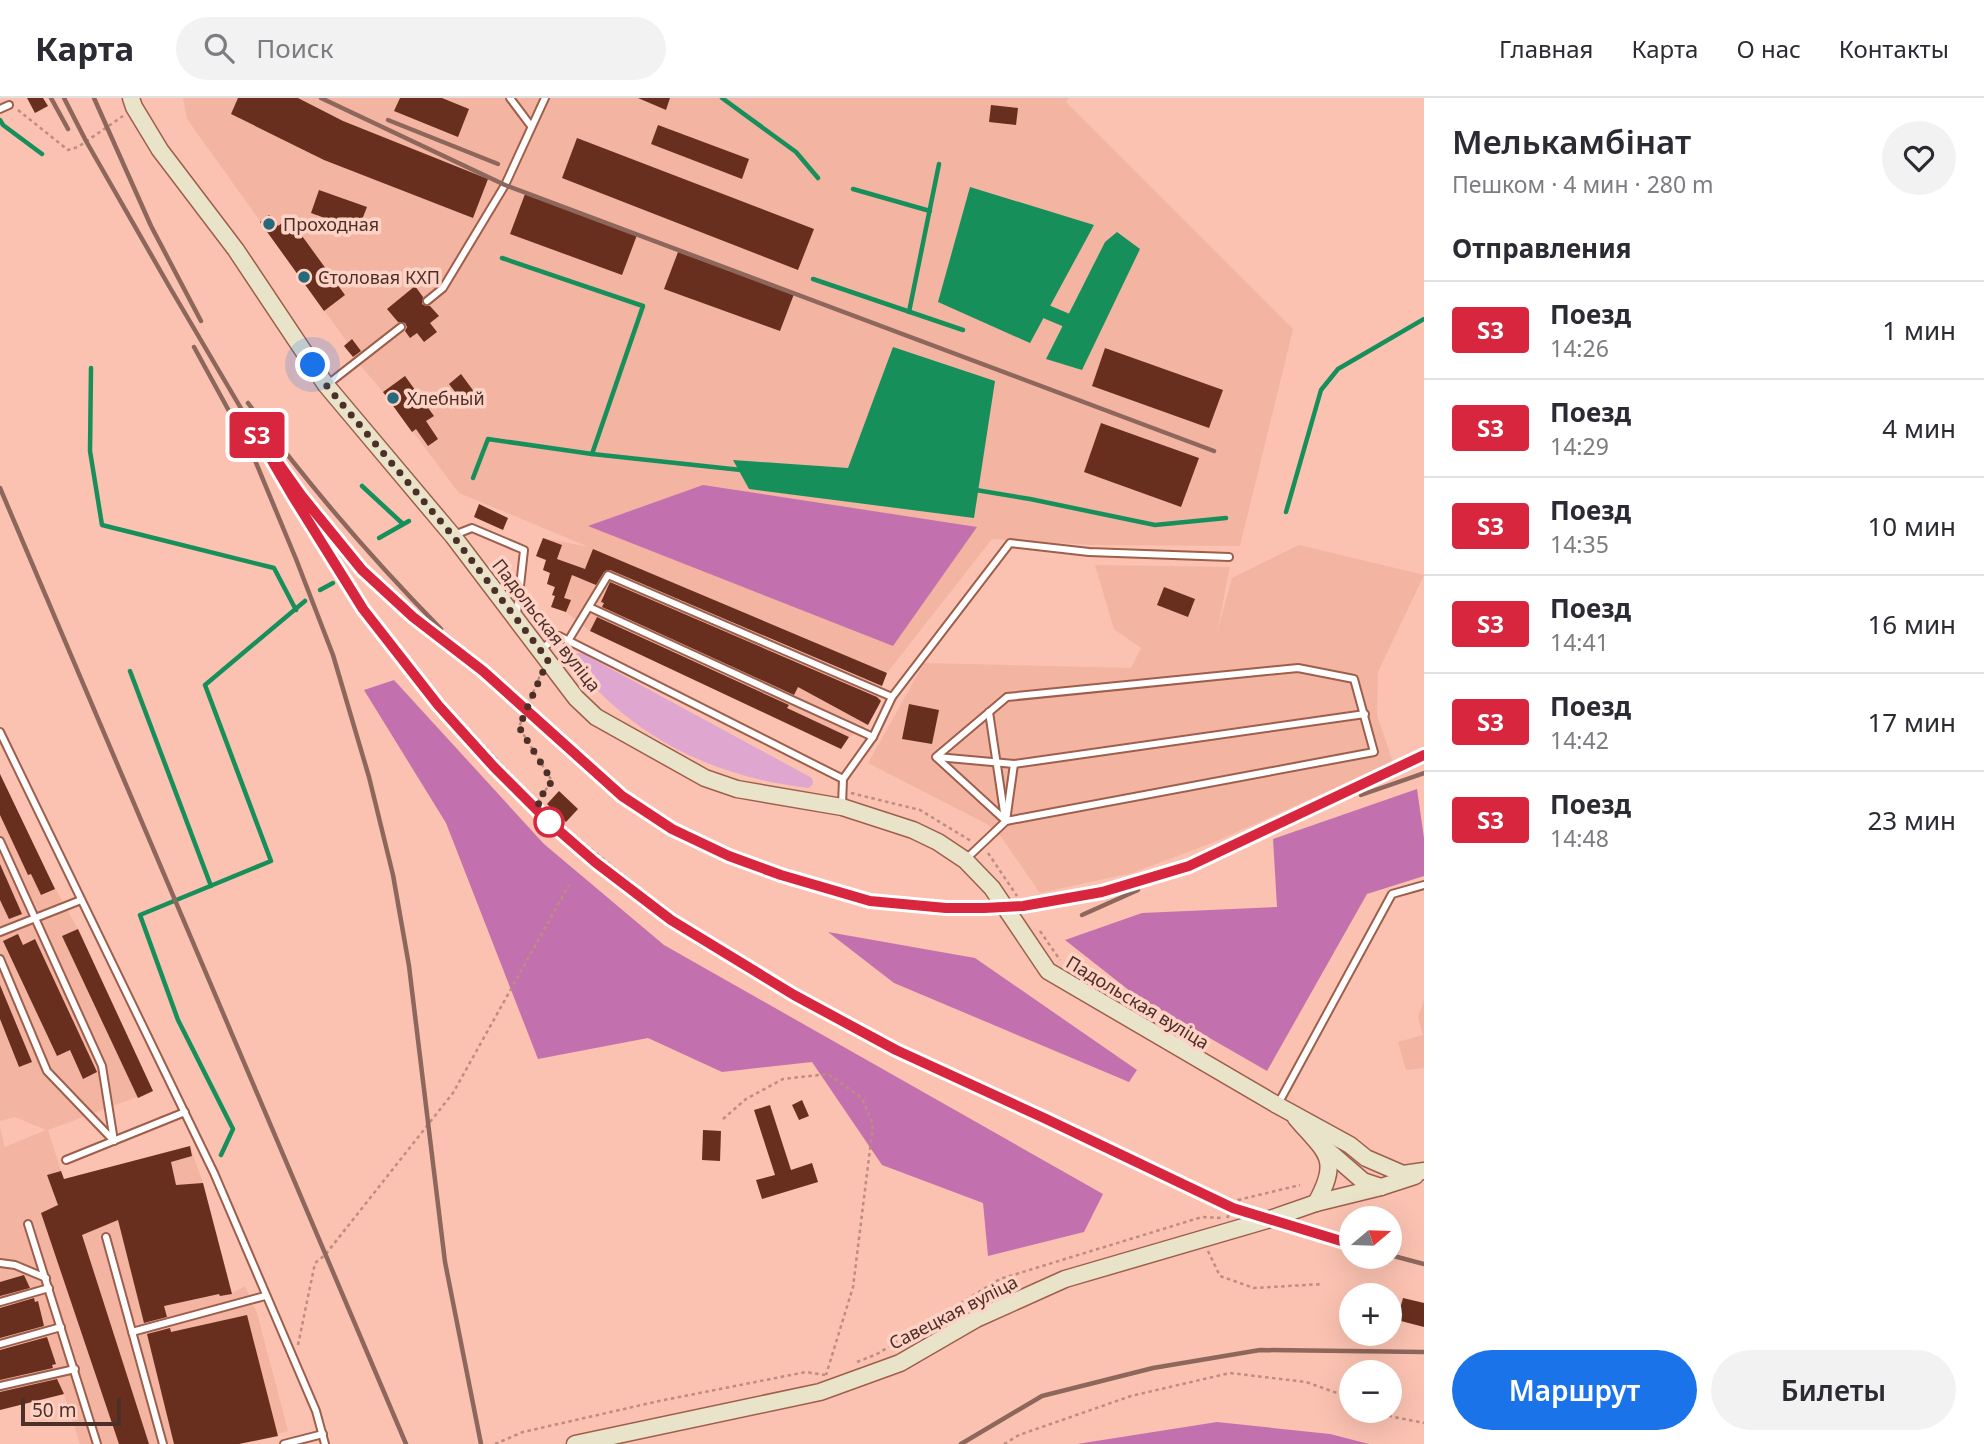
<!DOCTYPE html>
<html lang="ru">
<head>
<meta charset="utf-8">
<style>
	:root { --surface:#fff; --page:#f2f2f3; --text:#2b2b33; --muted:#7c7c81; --line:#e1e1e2; --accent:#1a73e8 }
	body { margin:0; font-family:"Noto Sans",sans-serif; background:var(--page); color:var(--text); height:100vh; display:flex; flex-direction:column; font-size:26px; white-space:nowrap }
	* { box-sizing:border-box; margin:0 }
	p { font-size:23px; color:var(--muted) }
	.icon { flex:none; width:38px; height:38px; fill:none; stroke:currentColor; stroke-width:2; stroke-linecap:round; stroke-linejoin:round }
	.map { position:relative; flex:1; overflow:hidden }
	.sheet { display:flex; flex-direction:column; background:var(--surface); width:560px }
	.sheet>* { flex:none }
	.badge { padding:0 14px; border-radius:5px; font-size:24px; line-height:46px }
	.needle { width:46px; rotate:71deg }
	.fabs { position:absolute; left:1339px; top:1108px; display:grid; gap:14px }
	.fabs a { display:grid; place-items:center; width:63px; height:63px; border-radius:50%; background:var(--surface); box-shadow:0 7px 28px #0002; font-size:35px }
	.scale { position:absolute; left:21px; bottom:18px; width:100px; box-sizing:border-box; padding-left:7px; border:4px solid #4c3028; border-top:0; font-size:19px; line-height:24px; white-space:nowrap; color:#4c3028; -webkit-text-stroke:5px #fed3c6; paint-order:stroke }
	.you { position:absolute; width:35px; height:35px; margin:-18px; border:5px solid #fff; border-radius:50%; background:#1a73e8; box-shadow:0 0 0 10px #1a73e833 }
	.map>.badge { position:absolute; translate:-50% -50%; box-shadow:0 0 0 4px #fff }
	h2 { padding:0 28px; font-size:26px; line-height:63px }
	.round { display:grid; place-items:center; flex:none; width:74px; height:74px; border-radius:37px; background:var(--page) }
	.headline { display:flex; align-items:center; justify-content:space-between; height:119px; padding:0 28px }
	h1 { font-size:33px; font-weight:600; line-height:52px }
	.button { display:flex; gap:14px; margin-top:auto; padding:14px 28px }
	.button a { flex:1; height:80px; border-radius:42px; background:var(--accent); color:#fff; font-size:28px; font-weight:600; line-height:80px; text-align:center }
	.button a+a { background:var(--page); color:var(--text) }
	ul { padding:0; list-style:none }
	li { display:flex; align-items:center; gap:21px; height:98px; padding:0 28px; border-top:2px solid var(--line) }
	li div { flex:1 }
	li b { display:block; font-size:26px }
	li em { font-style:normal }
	li .badge { min-width:77px; font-weight:700; text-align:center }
	header { display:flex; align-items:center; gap:42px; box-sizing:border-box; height:98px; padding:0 35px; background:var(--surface); border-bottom:2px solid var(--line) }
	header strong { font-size:33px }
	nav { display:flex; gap:38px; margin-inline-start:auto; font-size:24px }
	.search { width:490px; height:63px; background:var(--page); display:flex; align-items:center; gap:18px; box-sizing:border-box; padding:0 24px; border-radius:38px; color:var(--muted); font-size:26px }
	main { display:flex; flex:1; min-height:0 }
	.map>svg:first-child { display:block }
	.built { fill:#f3b4a2 }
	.green { fill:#dfa7cf }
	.forest { fill:#c371ae }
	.water { fill:#178f5a }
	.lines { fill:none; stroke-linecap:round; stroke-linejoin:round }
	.stream { stroke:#178f5a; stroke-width:4.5 }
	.canal { stroke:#178f5a; stroke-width:14 }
	.building { fill:#682f1e }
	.lane-casing { stroke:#9d5f4c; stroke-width:10 }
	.secondary-casing { stroke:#9d5f4c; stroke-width:19 }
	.path { stroke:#bc8d80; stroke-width:2.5; stroke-dasharray:3.5 3.5; stroke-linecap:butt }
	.lane { stroke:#fff; stroke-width:6 }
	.secondary { stroke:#e9e3ca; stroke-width:16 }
	.rail { stroke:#8e675c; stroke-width:4.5 }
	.line-casing { stroke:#fff; stroke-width:16 }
	.line { stroke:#d7263d; stroke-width:10 }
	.walk { stroke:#4c3028; stroke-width:7; stroke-dasharray:0 12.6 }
	.poi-dot { fill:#25697a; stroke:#fed3c6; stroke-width:2.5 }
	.stop-dot { fill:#fff; stroke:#d7263d; stroke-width:3.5 }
	.labels { text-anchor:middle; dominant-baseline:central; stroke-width:7; stroke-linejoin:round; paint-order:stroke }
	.poi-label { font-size:18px; fill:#4c3028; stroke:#fed3c6; text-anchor:start }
	.street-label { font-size:18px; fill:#4c3028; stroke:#fed3c6 }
</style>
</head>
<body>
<header>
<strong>Карта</strong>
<div class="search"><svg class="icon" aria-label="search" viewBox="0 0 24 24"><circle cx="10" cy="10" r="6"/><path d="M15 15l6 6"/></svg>Поиск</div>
<nav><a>Главная</a><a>Карта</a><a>О нас</a><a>Контакты</a></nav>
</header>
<main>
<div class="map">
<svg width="1424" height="1346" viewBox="0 0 1424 1346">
	<rect width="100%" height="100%" fill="#fbc2b1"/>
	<g class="built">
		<path d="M183,0h886l-3,4 227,227 -53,217 -148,-1 -100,-6 -105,134 -5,12 -1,16 -13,24 -19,12 -8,12 -251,-118 -24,-19 -15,-5 4,-11 -3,-1 2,-8 -7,-3 3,-11 -7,-3 3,-10 -10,-4 7,-18 46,9 -130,-54 -76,-101 -39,-46 3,-4 -160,-223z"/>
		<path d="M1299,447l125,30 -46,97 -1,43 16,47 -181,81 -80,30 -92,20 -39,-56 -14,-13 -119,-61 56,-100 207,5 10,-20 -27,-19 -19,-64 135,2 -13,65 15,-54z"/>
		<path d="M0,676l44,94 34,61 75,162 -105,39 13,41 -14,4 6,16 27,-16 110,-29 13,37 29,110 13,-7 12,27 31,118 -49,13h-159l-16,-50 -64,16v-282l5,19 41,-17 -31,-13 -15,4z"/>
		<path d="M1424,902v68l-18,2 -8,-28 25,-7 -5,-18z"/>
	</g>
	<path class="green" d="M582,555l230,125 1,6 -4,4c-100,-12 -178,-51 -241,-131l4,-3z"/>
	<g class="forest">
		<path d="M703,387l274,42 -84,119 -305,-120z"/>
		<path d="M394,582l150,164 120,101 439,249 -19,38 -96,24 -5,-53 -101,-38 -70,-103 -90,10 -74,-34 -110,21 -92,-236 -82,-133z"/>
		<path d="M1417,691l7,49v38l-57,18 -100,177 -132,-76 -70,-55 77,-27 135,-6 -4,-68z"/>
		<path d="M828,834l147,26 162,112 -8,12 -235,-99z"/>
		<path d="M1217,1324l113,12 39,10h-292z"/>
	</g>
	<g class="water">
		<path d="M970,89l124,38 -64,118 -92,-41z"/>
		<path d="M1117,134l23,17 -58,121 -36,-11 59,-117z"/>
		<path d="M893,249l102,34 -21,137 -225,-29 -16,-29 115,8z"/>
	</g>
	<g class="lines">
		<g class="stream">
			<path d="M722,0l74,54 22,26"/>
			<path d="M0,22l3,5 39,29"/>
			<path d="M853,91l77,22"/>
			<path d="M502,160l141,48 -51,148"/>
			<path d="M813,181l150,51"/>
			<path d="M909,214l30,-148"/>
			<path d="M91,270l-1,83 12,74 172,43 22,42"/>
			<path d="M473,380l15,-39 104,15 149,16"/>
			<path d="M362,388l41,38"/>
			<path d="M976,392l54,9 125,26 71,-7"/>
			<path d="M1286,414l35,-122 17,-21 86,-50"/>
			<path d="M379,440l30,-17"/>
			<path d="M320,492l13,-7"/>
			<path d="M130,573l81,215"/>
			<path d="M221,1057l12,-26 -55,-109 -38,-105 131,-54 -66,-176 100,-84"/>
		</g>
		<path class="canal" d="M1047,214l19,8"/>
	</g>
	<g class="building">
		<path d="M27,0h16l5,8 -13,7z"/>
		<path d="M238,0h60l45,23 145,58 -15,39 -149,-58 -93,-46z"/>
		<path d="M400,0h42l27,11 -11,28 -64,-26z"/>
		<path d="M638,0h32l-4,12z"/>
		<path d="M991,7l27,3 -2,17 -27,-3z"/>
		<path d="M658,27l91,34 -7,20 -91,-35z"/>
		<path d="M577,40l237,91 -16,41 -236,-92z"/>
		<path d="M319,92l48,17 -9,23 -47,-17z"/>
		<path d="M525,96l112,41 -15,40 -112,-41z"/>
		<path d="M269,117l9,11 11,-8 56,77 -21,16 -64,-89z"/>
		<path d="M678,154l116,42 -14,37 -116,-42z"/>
		<path d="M415,188l8,11 -1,7 4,2h4l9,10 -9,7 7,9 -13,10 -7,-9 -7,5 -5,-7 2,-4 -2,-4 -7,-1 -11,-13z"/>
		<path d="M352,241l9,12 -8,6 -9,-11z"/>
		<path d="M1105,250l118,42 -14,38 -117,-42z"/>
		<path d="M461,276l14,19 -12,9 -14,-18z"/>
		<path d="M405,278l29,40 -8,5 12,18 -10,7 -12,-17 -4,3 -29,-40z"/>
		<path d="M1101,325l98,35 -18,49 -97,-35z"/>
		<path d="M479,406l29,14 -5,12 -29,-13z"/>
		<path d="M543,440l19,7 -5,14 28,10 8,-20 294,124 -5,13 -272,-116 -6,2 -8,13 -24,-10 -8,23 7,2 -5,12 -15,-5 4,-11 -3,-1 3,-8 -8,-3 3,-11 -7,-3 3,-10 -10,-4z"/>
		<path d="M610,484l267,115 4,4 -13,24 -70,-38 -4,8 -192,-88 2,-4 -3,-1z"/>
		<path d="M1164,489l31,12 -7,18 -31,-12z"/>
		<path d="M597,519l192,88 -2,3 62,29 -8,12 -251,-118z"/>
		<path d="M909,606l30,6 -7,34 -30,-5z"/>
		<path d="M0,676l55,115 -14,6 -10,-21 -3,1 -28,-60z"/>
		<path d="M559,693l19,18 -12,13 -19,-18z"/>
		<path d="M0,766l22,50 -13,5 -9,-19z"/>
		<path d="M78,831l75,162 -15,7 -76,-162z"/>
		<path d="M18,836l5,11 12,-6 62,133 -14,7 -13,-29 -13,6 -54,-115z"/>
		<path d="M0,887l32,77 -13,5 -19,-48z"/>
		<path d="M802,1002l7,16 -10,4 -7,-15z"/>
		<path d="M770,1007l21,65 21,-7 6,19 -56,17 -6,-19 19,-5 -21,-65z"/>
		<path d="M703,1032l18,1 -1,30 -18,-1z"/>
		<path d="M190,1048l2,10 -21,6 5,23 27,-2 29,111 -12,2 -1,-2 -55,12 3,11 -23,6 -26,-103 -36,15 67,209h-30l-78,-231 17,-8 -11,-30 14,-4 3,8z"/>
		<path d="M24,1177l6,13 -30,8v-14z"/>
		<path d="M34,1200l1,4 3,-1 6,25 -44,12v-30z"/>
		<path d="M1403,1200l21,5v24l-27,-7z"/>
		<path d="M247,1217l31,121 -39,8h-65l-27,-110 23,-6 1,4z"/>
		<path d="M47,1239l9,27 -4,1 1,3 -53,12v-30z"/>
		<path d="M57,1281l7,15 -64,16v-18z"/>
	</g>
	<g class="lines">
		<defs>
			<g id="lane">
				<path d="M510,0l21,28"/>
				<path d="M0,11l9,-4"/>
				<path d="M427,203l16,-13 62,-103 40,-87"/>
				<path d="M328,286l73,-57"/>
				<path d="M454,437l18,-7 52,22 -7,63"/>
				<path d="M589,509l284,130"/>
				<path d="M568,543l40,-66 284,122"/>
				<path d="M540,552l19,-14 284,143 30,-42 19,-40 118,-154 79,9 140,5"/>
				<path d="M1298,570l56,11 20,73 -368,69 -70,-64 71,-60z"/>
				<path d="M989,614l15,100"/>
				<path d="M0,634l214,441 102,238 9,33"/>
				<path d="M937,659l77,7 351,-50"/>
				<path d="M842,707l1,-26"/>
				<path d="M0,743l102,225 12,75"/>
				<path d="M965,762l41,-39 8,-57"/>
				<path d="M0,834l81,-32"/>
				<path d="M0,861l47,112 67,70"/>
				<path d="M1278,1006l114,-210 32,-9"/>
				<path d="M66,1062l119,-48"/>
				<path d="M28,1126l69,220"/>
				<path d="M106,1139l57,207"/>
				<path d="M0,1165l15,2 31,13"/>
				<path d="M0,1204l49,-14"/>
				<path d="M132,1234l133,-36"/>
				<path d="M0,1246l61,-17"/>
				<path d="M0,1288l75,-17"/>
				<path d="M284,1346l39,-10"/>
			</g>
			<g id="secondary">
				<path d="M131,0l3,9 26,43 76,100 90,135 127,151 123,162 20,19 109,61 32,11 105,18 71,23 25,12 27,18 27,28 56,83 229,134 73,40 16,13 37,16 21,-3"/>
				<path d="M1296,1020c30,35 45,40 20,85"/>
				<path d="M1325,1050l38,33 18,6"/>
				<path d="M575,1346l245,-52 80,-29 76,-44 89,-40 202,-59 49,-17 65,-16 34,-11"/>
			</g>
		</defs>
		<use href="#lane" class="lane-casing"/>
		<use href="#secondary" class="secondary-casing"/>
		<g class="path">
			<path d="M18,12l50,40 10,-3 45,-31"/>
			<path d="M442,603l108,115 109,88"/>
			<path d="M851,695l69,17 51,31"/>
			<path d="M537,704l15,-21 -33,-54 22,-54"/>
			<path d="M988,755l29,43"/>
			<path d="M1040,833l20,29"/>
			<path d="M723,1021l23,-20 37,-20 45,-5 34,24 11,27 -20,162 -27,88"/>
			<path d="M1227,1120l11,-18 62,-15"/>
			<path d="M1208,1153l12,25 34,12 69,-4"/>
			<path d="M298,1247l17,-82 10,-8 128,-162 116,-208"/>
			<path d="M857,1264l20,-8 123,-75 202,-62 19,1"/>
			<path d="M1376,1312l8,5 40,8"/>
			<path d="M495,1346l28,-12 136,-31 147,-29 19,3"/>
			<path d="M1004,1346l15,-9 112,-39 99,-23 76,9 45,16"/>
		</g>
		<use href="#lane" class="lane"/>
		<use href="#secondary" class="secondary"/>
		<g class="rail">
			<path d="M51,0l17,31"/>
			<path d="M64,0l22,43 83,145 123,209 71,114 75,96 56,62 55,55 46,40 76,58 123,75 102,55 148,67 189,91 118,36"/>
			<path d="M94,0l57,128 50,95"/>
			<path d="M321,0l184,87 709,266"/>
			<path d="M388,22l110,44"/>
			<path d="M194,249l58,106 44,106 37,96 36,122 24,98 16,91 36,296 36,182"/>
			<path d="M248,305c59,80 123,155 193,226"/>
			<path d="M0,390l406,956"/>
			<path d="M305,402l57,70 51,47 70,54 139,125 50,33 57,27 52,19 89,26 75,7h39l39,-2 79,-14 87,-26 235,-111"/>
			<path d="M1361,697l63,-22"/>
			<path d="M1082,817l56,-25"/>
			<path d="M1390,1157l34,9"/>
			<path d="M961,1346l81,-48 111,-28 107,-18 164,2"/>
		</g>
	</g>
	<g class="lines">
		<defs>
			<path id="line" d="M1351,1146l-118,-36 -189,-90 -148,-68 -102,-55 -123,-75 -76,-58 -46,-40 -55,-55 -56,-62 -75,-96 -71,-114 -42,-72 51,72 61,75 51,47 70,54 139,125 50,33 57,27 52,19 89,26 76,7h38l39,-2 79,-14 87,-26 235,-111"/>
		</defs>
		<use href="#line" class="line-casing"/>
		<use href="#line" class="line"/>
		<path class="walk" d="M313,267l13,20 127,151 95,124 -29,67 33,54 -15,21 13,14 -1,6"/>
	</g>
	<g class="poi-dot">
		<circle cx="269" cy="126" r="7"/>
		<circle cx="304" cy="179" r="7"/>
		<circle cx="393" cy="300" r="7"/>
	</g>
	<circle class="stop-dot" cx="549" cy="724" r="14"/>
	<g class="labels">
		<g class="poi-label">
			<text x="283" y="126">Проходная</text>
			<text x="318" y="179">Столовая КХП</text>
			<text x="407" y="300">Хлебный</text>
		</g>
		<g class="street-label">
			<text transform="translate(547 527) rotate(52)">Падольская вуліца</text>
			<text transform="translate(1138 904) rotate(31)">Падольская вуліца</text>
			<text transform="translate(953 1214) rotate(-27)">Савецкая вуліца</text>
		</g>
	</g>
</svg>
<div class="fabs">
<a><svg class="needle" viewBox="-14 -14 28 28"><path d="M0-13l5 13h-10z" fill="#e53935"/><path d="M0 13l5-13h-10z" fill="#7c7c81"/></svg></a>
<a>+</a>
<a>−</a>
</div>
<div class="scale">50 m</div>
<div class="you" style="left:313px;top:267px"></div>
<b class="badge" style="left:257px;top:337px;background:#d7263d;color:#fff">S3</b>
</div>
<section class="sheet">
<div class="headline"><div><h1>Мелькамбінат</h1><p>Пешком · 4 мин · 280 m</p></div><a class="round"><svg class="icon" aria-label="heart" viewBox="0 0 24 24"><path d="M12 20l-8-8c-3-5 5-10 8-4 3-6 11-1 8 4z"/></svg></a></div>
<h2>Отправления</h2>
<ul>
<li><span class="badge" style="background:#d7263d;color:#fff">S3</span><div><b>Поезд</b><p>14:26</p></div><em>1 мин</em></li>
<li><span class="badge" style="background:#d7263d;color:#fff">S3</span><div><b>Поезд</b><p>14:29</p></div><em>4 мин</em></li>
<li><span class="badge" style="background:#d7263d;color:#fff">S3</span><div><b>Поезд</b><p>14:35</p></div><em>10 мин</em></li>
<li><span class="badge" style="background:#d7263d;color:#fff">S3</span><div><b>Поезд</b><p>14:41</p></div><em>16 мин</em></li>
<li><span class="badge" style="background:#d7263d;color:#fff">S3</span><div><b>Поезд</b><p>14:42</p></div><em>17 мин</em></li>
<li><span class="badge" style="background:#d7263d;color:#fff">S3</span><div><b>Поезд</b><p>14:48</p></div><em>23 мин</em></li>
</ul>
<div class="button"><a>Маршрут</a><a>Билеты</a></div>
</section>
</main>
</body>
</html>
